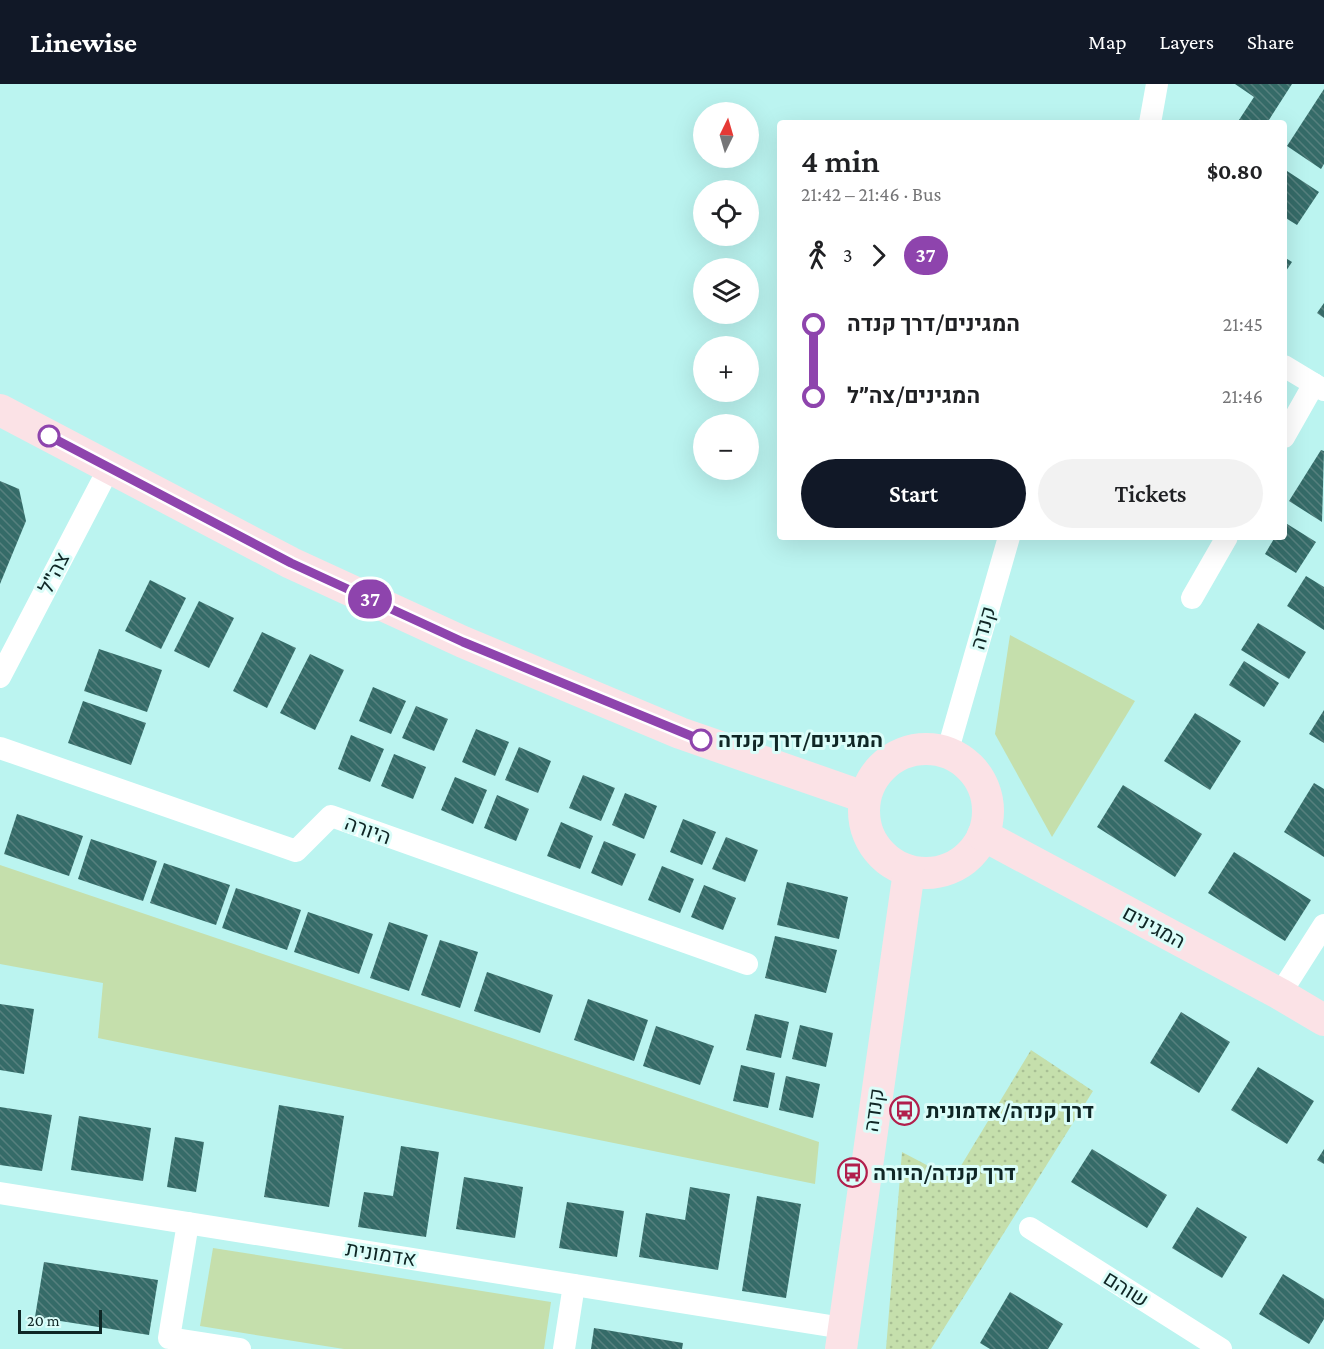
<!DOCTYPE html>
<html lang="en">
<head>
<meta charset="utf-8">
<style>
	:root { --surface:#fff; --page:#f2f2f2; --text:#202124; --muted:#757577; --accent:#111827 }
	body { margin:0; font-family:"Crimson Pro",Heebo,serif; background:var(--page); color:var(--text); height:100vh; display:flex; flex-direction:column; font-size:22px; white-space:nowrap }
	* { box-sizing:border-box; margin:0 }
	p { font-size:20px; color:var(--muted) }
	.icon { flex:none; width:33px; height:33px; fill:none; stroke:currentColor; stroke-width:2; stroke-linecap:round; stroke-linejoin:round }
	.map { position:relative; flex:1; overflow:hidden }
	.details { position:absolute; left:777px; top:36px; width:510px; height:420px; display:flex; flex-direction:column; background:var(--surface); border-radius:6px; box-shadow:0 6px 24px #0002 }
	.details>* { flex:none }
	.badge { padding:0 12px; border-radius:20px; font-size:21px; line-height:39px }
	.needle { width:39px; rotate:5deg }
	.fabs { position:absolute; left:693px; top:18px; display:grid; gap:12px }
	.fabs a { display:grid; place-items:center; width:66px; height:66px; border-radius:50%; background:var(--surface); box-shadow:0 6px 24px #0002; font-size:30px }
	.scale { position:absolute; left:18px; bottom:15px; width:84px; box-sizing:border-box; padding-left:6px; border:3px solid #0f2625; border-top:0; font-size:16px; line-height:21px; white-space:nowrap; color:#0f2625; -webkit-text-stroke:4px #dbfdf9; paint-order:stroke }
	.map>.badge { position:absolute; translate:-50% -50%; box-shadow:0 0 0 3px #fff }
	.legs { display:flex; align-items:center; gap:9px; height:66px; padding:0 24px; font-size:20px }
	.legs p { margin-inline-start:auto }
	.summary { display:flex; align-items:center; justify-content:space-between; height:102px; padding:0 24px }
	h1 { font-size:33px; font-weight:600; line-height:45px }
	.action { display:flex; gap:12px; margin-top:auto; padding:12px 24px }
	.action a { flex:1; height:69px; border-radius:36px; background:var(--accent); color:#fff; font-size:24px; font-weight:600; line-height:69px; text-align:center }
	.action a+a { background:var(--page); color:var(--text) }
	ul { padding:0 24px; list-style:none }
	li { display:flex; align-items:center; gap:21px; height:72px; font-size:22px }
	li i { display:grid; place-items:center; width:9px; height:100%; margin:0 8px; background:currentColor }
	li i::after { content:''; width:15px; height:15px; margin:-8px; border:4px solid; border-radius:50%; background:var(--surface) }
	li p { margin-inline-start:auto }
	li:first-child i { background:linear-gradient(#0000 50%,currentColor 0) }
	li:last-child i { background:linear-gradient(currentColor 50%,#0000 0) }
	header { display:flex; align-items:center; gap:36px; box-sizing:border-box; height:84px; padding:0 30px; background:var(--accent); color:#fff }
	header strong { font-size:28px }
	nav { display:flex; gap:33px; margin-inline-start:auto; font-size:21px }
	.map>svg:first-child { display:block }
	.grass { fill:url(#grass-dots) }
	.park { fill:#c5dfac }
	.building { fill:url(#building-back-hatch) }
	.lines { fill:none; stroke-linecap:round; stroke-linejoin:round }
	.street { stroke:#fff; stroke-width:22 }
	.secondary { stroke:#fbe2e6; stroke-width:32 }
	.line-1-casing { stroke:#fff; stroke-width:14 }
	.line-1 { stroke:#8e44ad; stroke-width:9 }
	.stop-1-dot { fill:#fff; stroke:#8e44ad; stroke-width:3 }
	.labels { text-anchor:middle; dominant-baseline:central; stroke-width:6; stroke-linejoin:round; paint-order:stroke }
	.street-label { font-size:21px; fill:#0f2625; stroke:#dbfdf9 }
	.stop-label { font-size:21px; font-weight:bold; fill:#0f2625; stroke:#dbfdf9; text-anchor:start }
	.poi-label { font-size:21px; font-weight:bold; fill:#0f2625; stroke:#dbfdf9; text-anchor:start }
</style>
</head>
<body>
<header>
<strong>Linewise</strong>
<nav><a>Map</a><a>Layers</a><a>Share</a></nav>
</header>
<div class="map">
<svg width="1324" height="1265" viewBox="0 0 1324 1265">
	<defs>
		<pattern id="grass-dots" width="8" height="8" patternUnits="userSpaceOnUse" patternTransform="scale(1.5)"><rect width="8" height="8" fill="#c5dfac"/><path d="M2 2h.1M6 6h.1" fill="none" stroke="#a8bf94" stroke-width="1.8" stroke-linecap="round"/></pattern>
		<pattern id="building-back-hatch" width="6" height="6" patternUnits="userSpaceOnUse" patternTransform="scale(1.5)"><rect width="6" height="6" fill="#356b68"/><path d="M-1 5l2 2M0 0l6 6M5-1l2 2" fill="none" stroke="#56807e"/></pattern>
	</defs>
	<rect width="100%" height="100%" fill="#bbf4f0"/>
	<path class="grass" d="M1031,966l62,41 -162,258h-45l16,-197 51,27z"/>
	<g class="park">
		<path d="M1010,551l125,66 -83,136 -57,-103z"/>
		<path d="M0,781l819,277 -4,42 -717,-146 5,-55 -103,-19z"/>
		<path d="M213,1164l338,54 -7,47h-200l-144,-23z"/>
	</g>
	<g class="building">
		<path d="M1235,0h57l-25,39h-30l17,-26z"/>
		<path d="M1324,5v75l-3,5 -34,-23z"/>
		<path d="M1284,85l35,23 -22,33 -13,-8z"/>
		<path d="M1284,173l8,5 -8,12z"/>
		<path d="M1324,219v15l-7,-5z"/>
		<path d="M1321,366l3,1 -2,71 -33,-21z"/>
		<path d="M0,397l19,8 7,32 -26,63z"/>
		<path d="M1284,438l32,20 -20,31 -31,-19 10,-17h9z"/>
		<path d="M1306,492l18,11v43l-37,-24z"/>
		<path d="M150,496l36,18 -25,51 -36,-18z"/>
		<path d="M199,517l35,17 -25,50 -35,-17z"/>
		<path d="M1258,539l48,29 -17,27 -48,-29z"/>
		<path d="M262,548l34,16 -29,60 -34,-17z"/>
		<path d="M99,565l63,21 -15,42 -63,-21z"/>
		<path d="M310,570l34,16 -29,60 -35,-17z"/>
		<path d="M1244,577l35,22 -15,24 -35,-22z"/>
		<path d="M373,603l33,14 -15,33 -32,-13z"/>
		<path d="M83,617l63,22 -15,42 -63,-22z"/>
		<path d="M416,622l32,13 -14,32 -32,-13z"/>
		<path d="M1324,626v33l-15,-9z"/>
		<path d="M1195,629l46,28 -31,49 -46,-29z"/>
		<path d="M476,645l33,13 -14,34 -33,-14z"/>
		<path d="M351,651l33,14 -14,33 -32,-13z"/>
		<path d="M519,663l32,14 -13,32 -33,-13z"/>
		<path d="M394,670l32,13 -13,32 -32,-13z"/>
		<path d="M583,691l32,13 -14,33 -32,-13z"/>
		<path d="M455,693l32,13 -14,34 -32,-14z"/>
		<path d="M1314,699l10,6v68l-40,-25z"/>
		<path d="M1123,701l79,49 -27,43 -78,-50z"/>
		<path d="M625,709l32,13 -13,33 -32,-14z"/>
		<path d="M497,711l32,14 -13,32 -32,-13z"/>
		<path d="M17,730l66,22 -14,40 -65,-22z"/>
		<path d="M683,735l33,13 -14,33 -32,-13z"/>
		<path d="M561,738l32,14 -13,33 -33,-13z"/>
		<path d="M726,753l32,13 -13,32 -33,-13z"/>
		<path d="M91,755l66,22 -14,40 -65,-22z"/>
		<path d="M604,757l32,13 -14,32 -31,-13z"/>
		<path d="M1234,768l77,48 -26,41 -77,-48z"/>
		<path d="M164,779l66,22 -14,40 -66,-22z"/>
		<path d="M662,782l32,13 -14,34 -32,-13z"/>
		<path d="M787,798l61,15 -9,42 -62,-14z"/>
		<path d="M704,801l32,13 -13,32 -32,-13z"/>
		<path d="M236,804l65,22 -14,40 -65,-22z"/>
		<path d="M308,828l65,22 -14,40 -65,-22z"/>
		<path d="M389,838l39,13 -19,56 -39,-13z"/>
		<path d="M775,852l62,14 -11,43 -61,-15z"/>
		<path d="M440,856l38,12 -18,56 -39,-13z"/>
		<path d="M487,888l66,23 -13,38 -66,-22z"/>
		<path d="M588,915l60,21 -14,41 -60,-21z"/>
		<path d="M0,920l34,5 -10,65 -24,-4z"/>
		<path d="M1181,928l49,30 -31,51 -49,-30z"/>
		<path d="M755,930l34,8 -8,36 -35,-8z"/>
		<path d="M800,941l33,8 -7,34 -34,-8z"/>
		<path d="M656,942l58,20 -14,39 -57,-19z"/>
		<path d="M741,981l34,8 -7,35 -35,-7z"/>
		<path d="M1258,983l56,34 -27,43 -56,-34z"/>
		<path d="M786,992l34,8 -7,34 -34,-8z"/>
		<path d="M279,1021l65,11 -15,91 -65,-10z"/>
		<path d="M0,1023l52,8 -10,56 -42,-6z"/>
		<path d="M79,1032l72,12 -8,53 -72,-11z"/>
		<path d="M175,1053l29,5 -8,50 -29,-5z"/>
		<path d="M401,1062l38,6 -13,85 -68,-10 6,-35 29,4z"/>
		<path d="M1092,1065l75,46 -20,33 -76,-46z"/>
		<path d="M1324,1065v15l-7,-4z"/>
		<path d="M464,1093l59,10 -8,51 -59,-9z"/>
		<path d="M690,1103l40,7 -12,76 -79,-13 7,-44 39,7z"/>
		<path d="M757,1112l44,8 -15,94 -44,-7z"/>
		<path d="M567,1118l57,9 -7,46 -58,-9z"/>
		<path d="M1197,1123l50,30 -25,41 -50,-30z"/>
		<path d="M44,1178l114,18 -9,55 -114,-18z"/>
		<path d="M1283,1190l41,25v20l-15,25 -50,-30z"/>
		<path d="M1010,1208l53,32 -15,25h-58l-10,-6z"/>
		<path d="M594,1244l89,15 -1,6h-91z"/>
	</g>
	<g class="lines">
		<g class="street">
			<path d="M1150,39l7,-39"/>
			<path d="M1284,282l40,24"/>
			<path d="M1284,353l30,-53"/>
			<path d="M1192,514l35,-61"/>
			<path d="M0,593l109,-209"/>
			<path d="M0,664l296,103 35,-35 416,148"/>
			<path d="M947,669l62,-216"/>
			<path d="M1280,910l44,-69"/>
			<path d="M0,1109l843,135"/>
			<path d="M188,1139l-19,115 71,11"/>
			<path d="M1030,1144l191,121"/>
			<path d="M564,1265l10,-64"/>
		</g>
		<g class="secondary">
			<path d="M0,326l291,153 172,79 217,91 184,64"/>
			<circle cx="926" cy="727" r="62"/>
			<path d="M983,751l297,159 44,26"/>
			<path d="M841,1265l68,-478"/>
		</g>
	</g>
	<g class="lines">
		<defs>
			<path id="line-1" d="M49,352l242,127 172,79 238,98"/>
		</defs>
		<use href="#line-1" class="line-1-casing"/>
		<use href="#line-1" class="line-1"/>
	</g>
	<defs>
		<symbol id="bus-ring" viewBox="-11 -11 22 22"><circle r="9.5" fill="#dbfdf9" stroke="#b11f4c" stroke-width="1.5"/><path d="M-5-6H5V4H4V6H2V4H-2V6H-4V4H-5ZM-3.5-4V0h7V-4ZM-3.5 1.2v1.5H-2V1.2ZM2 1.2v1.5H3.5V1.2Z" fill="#b11f4c"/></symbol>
	</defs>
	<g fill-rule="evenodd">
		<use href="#bus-ring" x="888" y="1010" width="33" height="33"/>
		<use href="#bus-ring" x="836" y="1072" width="33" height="33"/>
	</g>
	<g class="stop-1-dot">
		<circle cx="49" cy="352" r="10"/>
		<circle cx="701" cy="656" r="10"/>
	</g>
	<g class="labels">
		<g class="street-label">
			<text transform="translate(54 489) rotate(-63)">צה"ל</text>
			<text transform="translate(983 544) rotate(-74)">קנדה</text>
			<text transform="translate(368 746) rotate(20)">היורה</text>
			<text transform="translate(1154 843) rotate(28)">המגינים</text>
			<text transform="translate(874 1026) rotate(-82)">קנדה</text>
			<text transform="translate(381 1170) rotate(9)">אדמונית</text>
			<text transform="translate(1126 1205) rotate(32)">שוהם</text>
		</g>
		<g class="stop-label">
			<text x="718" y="656">המגינים/דרך קנדה</text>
		</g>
		<g class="poi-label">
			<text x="926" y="1027">דרך קנדה/אדמונית</text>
			<text x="873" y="1089">דרך קנדה/היורה</text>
		</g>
	</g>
</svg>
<div class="fabs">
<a><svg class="needle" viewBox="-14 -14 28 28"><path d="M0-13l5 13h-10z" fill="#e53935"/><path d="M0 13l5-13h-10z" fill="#757577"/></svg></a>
<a><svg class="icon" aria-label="locate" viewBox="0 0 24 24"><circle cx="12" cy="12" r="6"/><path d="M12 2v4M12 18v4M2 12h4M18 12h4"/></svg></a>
<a><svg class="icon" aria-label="layers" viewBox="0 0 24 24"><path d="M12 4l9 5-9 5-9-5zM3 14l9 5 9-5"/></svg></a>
<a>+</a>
<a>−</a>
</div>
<div class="scale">20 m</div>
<b class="badge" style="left:370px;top:515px;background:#8e44ad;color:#fff">37</b>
<section class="details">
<div class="summary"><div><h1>4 min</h1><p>21:42 – 21:46 · Bus</p></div><b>$0.80</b></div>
<div class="legs"><svg class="icon" aria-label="walk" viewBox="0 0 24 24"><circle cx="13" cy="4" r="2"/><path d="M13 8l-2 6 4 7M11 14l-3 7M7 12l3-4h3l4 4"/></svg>3<svg class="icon" aria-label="forward" viewBox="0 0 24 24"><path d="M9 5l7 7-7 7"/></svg><b class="badge" style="background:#8e44ad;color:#fff">37</b></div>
<ul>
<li><i style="color:#8e44ad"></i><b>המגינים/דרך קנדה</b><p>21:45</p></li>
<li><i style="color:#8e44ad"></i><b>המגינים/צה״ל</b><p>21:46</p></li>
</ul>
<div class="action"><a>Start</a><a>Tickets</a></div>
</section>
</div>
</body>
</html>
